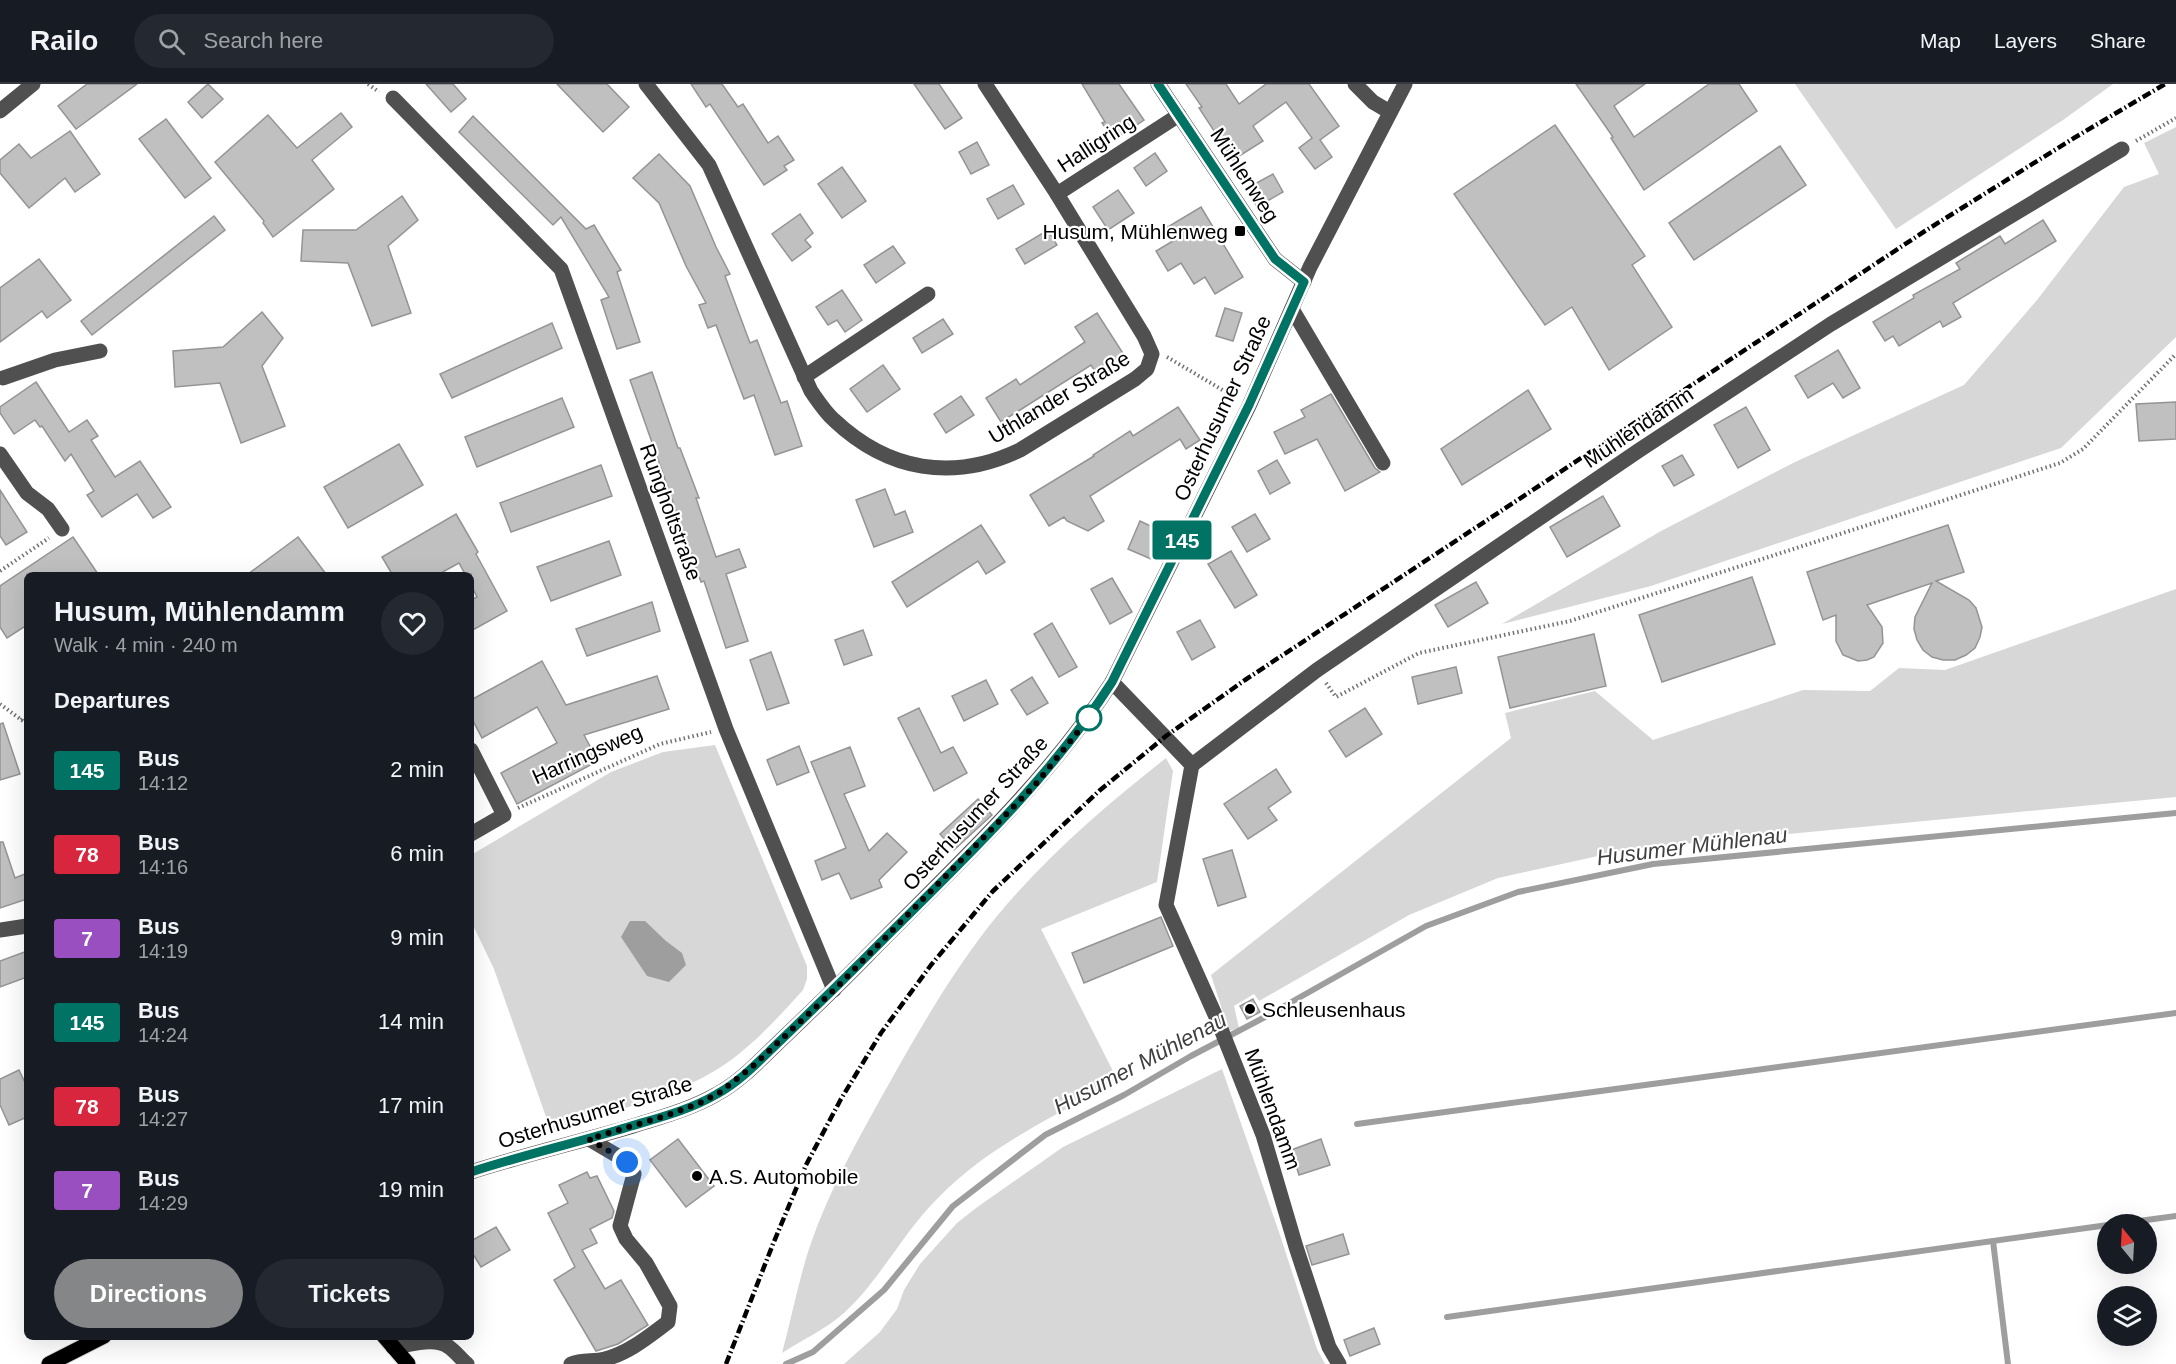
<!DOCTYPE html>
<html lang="en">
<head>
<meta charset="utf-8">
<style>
	:root { --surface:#171b24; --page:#242831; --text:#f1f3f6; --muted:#9ea1a6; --line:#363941; --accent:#858687 }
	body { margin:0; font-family:Helvetica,sans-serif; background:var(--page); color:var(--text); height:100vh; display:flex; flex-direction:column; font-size:22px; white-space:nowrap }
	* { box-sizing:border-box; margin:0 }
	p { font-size:20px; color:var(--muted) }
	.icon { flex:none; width:33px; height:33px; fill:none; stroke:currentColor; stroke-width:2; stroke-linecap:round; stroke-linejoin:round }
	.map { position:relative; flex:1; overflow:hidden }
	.details { position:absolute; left:24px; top:488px; width:450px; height:768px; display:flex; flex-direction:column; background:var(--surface); border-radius:9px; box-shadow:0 6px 24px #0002 }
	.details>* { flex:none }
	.badge { padding:0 12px; border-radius:4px; font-size:21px; line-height:39px }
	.needle { width:39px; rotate:342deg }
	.tools { position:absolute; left:2097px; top:1130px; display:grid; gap:12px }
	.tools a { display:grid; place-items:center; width:60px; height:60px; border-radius:50%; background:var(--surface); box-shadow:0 6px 24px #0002; font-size:30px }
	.you { position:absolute; width:30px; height:30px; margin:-15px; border:4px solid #fff; border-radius:50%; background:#1a73e8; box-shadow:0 0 0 9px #1a73e833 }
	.map>.badge { position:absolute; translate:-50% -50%; box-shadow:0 0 0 3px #fff }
	h2 { padding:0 30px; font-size:22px; line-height:54px }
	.round { display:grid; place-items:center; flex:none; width:63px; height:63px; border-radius:32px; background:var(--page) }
	.summary { display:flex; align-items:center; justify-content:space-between; height:102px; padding:0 30px }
	h1 { font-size:28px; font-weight:800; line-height:45px }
	.button { display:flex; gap:12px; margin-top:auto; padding:12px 30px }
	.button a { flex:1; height:69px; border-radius:36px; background:var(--accent); color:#fff; font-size:24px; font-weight:800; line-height:69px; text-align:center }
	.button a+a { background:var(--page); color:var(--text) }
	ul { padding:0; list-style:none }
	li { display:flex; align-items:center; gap:18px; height:84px; padding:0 30px }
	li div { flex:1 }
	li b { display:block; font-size:22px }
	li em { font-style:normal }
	li .badge { min-width:66px; font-weight:700; text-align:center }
	header { display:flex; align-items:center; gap:36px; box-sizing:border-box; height:84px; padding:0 30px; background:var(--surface); border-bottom:2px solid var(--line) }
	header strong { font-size:28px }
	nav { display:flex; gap:33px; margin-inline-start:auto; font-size:21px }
	.search { width:420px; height:54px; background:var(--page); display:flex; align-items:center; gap:15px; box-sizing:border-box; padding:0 21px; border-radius:33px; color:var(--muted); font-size:22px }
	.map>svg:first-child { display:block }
	.green { fill:#d7d7d7 }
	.water { fill:#9e9e9e }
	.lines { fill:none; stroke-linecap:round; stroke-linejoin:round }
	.stream { stroke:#9e9e9e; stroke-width:6 }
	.building { fill:#c0c0c0; stroke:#949494; stroke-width:1.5 }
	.major-casing { stroke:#dbdbdb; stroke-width:17 }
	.path { stroke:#727272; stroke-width:4; stroke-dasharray:1.5 3; stroke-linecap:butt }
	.minor { stroke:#505050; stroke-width:15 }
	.major { stroke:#000; stroke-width:15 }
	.rail { stroke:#000; stroke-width:4.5; stroke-dasharray:9 3 1.5 3; stroke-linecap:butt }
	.line-casing { stroke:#fff; stroke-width:14 }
	.line { stroke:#007364; stroke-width:9 }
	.walk { stroke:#000; stroke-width:6; stroke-dasharray:0 10.8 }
	.poi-dot { fill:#000; stroke:#fff; stroke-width:2 }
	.stop-dot { fill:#fff; stroke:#007364; stroke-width:3 }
	.labels { text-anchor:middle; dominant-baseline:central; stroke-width:4.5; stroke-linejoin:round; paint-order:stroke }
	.street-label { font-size:21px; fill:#000; stroke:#fff }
	.poi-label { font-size:21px; fill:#000; stroke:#fff; text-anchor:start }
	.water-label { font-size:22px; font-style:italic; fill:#3f3f3f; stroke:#fff }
</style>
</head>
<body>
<header>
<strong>Railo</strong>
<div class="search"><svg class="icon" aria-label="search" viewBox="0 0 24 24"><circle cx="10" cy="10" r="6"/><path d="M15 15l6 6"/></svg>Search here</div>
<nav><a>Map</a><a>Layers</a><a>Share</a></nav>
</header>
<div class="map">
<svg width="2176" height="1280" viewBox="0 0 2176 1280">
	<rect width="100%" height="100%" fill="#fff"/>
	<g class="green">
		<path d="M1795,0h318l-50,36 -167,109z"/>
		<path d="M2176,43v210l-115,111 -410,138 -149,38 159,-93 134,-69 169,-77 73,-85 87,-113 35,-13 -15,-31z"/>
		<path d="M2176,505v208l-546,52 -132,29 -89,37 -150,86 -5,-7 -20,12 5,22 -10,3 -18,-56 300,-237 -6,-25 90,-22 58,49 150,-50 67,1 29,-23 46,2z"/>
		<path d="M715,661l92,221v13l-4,11c-27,30 -57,63 -92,83 -47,27 -109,41 -160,58l-57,-162 -23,-48v-66l140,-83 52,-20z"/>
		<path d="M1166,674l7,13 -16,111 -116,47 77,152c-61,34 -130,65 -179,116 -36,35 -58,82 -95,116 -18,16 -42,27 -62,40 10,-37 17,-75 29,-110 18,-52 45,-100 71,-147 35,-62 70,-125 115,-180 50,-60 108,-110 169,-158z"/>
		<path d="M1222,985l58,166 37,114 8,15h-481l36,-32 17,-23 7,-19 16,-26 37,-41 19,-15 87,-61z"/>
	</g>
	<path class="water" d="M630,837h15l21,20 16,12 4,12 -17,17 -22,-6 -26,-39z"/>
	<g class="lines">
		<g class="stream">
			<path d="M1357,1040l819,-111"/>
			<path d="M2117,1140l59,-8"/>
			<path d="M1993,1157l15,123"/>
			<path d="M1447,1233l661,-92"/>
			<path d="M786,1280l27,-12 71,-62 69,-84 92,-71 79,-40 67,-39 74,-39 161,-91 92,-34 135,-28 523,-51"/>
		</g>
	</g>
	<g class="building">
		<path d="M87,0h50l-61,45 -18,-23z"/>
		<path d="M208,0l15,15 -21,19 -14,-16z"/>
		<path d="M426,0h27l13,15 -15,13z"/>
		<path d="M557,0h50l22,23 -26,25z"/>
		<path d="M691,0h31l16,23 5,-3 25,39 10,-7 16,24 -10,6 3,4 -23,15 -54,-81 -4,3z"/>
		<path d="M914,0h25l23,34 -17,11z"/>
		<path d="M1082,0h37l25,36 -30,20 -12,-17 3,-1z"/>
		<path d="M1186,0h40l13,20 27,-20h43l30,42 -19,14 12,17 -17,12 -16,-21 13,-10 -26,-36 -33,24 10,15 -30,19 -34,-52 3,-1z"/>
		<path d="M1576,0h69l-31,22 20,31 75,-53h30l18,27 -113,79 -33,-52 2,-1z"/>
		<path d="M341,29l11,14 -40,33 22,29 -61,48 -10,-14 1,-2 -49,-59 53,-47 29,33z"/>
		<path d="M473,32l113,113 8,-4 27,45 -4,2 23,70 -23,7 -16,-49 8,-3 -48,-80 -8,8 -94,-93z"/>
		<path d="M166,35l45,59 -26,20 -46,-59z"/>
		<path d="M1555,41l90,131 -13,9 40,62 -63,43 -37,-63 -27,18 -91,-131z"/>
		<path d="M70,47l30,43 -25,18 -10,-14 -36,30 -29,-35v-13l19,-16 12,14z"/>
		<path d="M977,58l12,23 -18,9 -12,-22z"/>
		<path d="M1780,62l26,39 -112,75 -25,-37z"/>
		<path d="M1155,69l12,18 -21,15 -12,-18z"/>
		<path d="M659,70l31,32 26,61 14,27 -5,2 25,67 7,-3 24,63 6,-2 15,45 -27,9 -21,-60 -10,4 -28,-74 -8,3 -9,-23 7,-2 -20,-37 -27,-63 -26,-25z"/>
		<path d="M842,83l24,34 -24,17 -24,-34z"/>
		<path d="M1273,90l10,18 -26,15 -10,-19z"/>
		<path d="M1013,101l11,19 -26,15 -11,-20z"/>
		<path d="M1118,106l16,23 -26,17 -15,-23z"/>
		<path d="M402,112l16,24 -30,26 23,67 -39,13 -24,-63 -47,-2 2,-31h53z"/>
		<path d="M1201,123l42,70 -28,17 -10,-17 -11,7 -13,-21 -13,8 -12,-20 17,-10 -7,-13z"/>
		<path d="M800,130l13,19 -8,7 6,7 -19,14 -20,-27z"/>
		<path d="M214,132l11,14 -133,105 -11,-14z"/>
		<path d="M2043,136l13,21 -103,62 8,14 -18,10 -3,-6 -41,25 -6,-10 -8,5 -12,-19 41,-24 -1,-3 47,-26 -4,-6 44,-27 5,8z"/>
		<path d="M1048,146l9,15 -32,19 -9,-15z"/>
		<path d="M893,162l12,17 -29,20 -12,-18z"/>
		<path d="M39,175l32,41 -24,18 -5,-7 -42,31v-54z"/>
		<path d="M842,206l20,30 -17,12 -8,-12 -9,5 -12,-18z"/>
		<path d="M1225,224l17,5 -9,28 -17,-5z"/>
		<path d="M262,228l21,26 -21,28 23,60 -44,17 -21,-60 -45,4 -2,-36 50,-4z"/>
		<path d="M1097,229l29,45 -28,18 -7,-11 -90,57 -15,-24 30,-19 4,6 65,-43 -10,-15z"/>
		<path d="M943,235l10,15 -31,19 -9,-15z"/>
		<path d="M552,239l10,25 -110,50 -12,-24z"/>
		<path d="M1838,266l22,38 -17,10 -10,-15 -25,15 -13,-22z"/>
		<path d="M883,281l17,24 -33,23 -17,-23z"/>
		<path d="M652,288l26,76h2l19,50h-3l20,59 23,-8 7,18 -20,7 22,67 -22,7 -22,-67 -3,1 -71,-202z"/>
		<path d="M36,298l33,50 18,-12 11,16 -7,4 24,37 25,-16 31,46 -18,11 -16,-24 -35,23 -15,-22 7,-4 -23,-37 -6,7 -23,-35 -2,1 -5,-7 -21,14 -14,-21v-6z"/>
		<path d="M1528,306l23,39 -89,56 -21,-36z"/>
		<path d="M1331,310l44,74 5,4 -35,19 -28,-52 -32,15 -11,-22 31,-15 -4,-7z"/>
		<path d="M961,312l13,19 -28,18 -12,-19z"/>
		<path d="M562,314l12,29 -97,40 -12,-30z"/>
		<path d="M2176,318v37l-37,2 -3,-37z"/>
		<path d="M1178,323l22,33 -14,9 -6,-10 -90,57 14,25 -16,10 -21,-10 -3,-4 -15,9 -19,-31 64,-39 -1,-1 37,-24 3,5z"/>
		<path d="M1746,323l24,43 -32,18 -24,-43z"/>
		<path d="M399,360l24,41 -75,43 -24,-41z"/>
		<path d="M1682,371l12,20 -20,11 -12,-20z"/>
		<path d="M1277,376l13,23 -20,11 -12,-23z"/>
		<path d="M601,381l11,31 -101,36 -11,-29z"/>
		<path d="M885,405l10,26 10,-4 8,21 -39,15 -18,-47z"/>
		<path d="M0,406l27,42 -21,13 -6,-9z"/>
		<path d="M1603,412l17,30 -53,31 -17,-30z"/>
		<path d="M456,430l22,38 -2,2 31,57 -36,20v-31l6,-3 -6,-12v-11h-6l-6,-11 -20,11h-47l-10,-17z"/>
		<path d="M1255,430l15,25 -23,13 -15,-25z"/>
		<path d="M1140,437l23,11 -12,27 -23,-10z"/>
		<path d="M981,441l24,37 -19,12 -8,-13 -71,46 -15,-25z"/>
		<path d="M1948,441l16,47 -28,9 33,19 7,8 6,19 -2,10 -5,11 -9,7 -11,5h-12l-11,-3 -9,-7 -6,-10 -3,-11 1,-12 17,-34 -65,22 15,22 1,16 -9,14 -7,3 -9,1 -15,-6 -7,-14v-26l-13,5 -16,-48z"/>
		<path d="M73,453l25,37h-71v51l-20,13 -7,-11v-41z"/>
		<path d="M298,453l28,37h-78z"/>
		<path d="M609,457l12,34 -70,26 -14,-34z"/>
		<path d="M1231,467l26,44 -22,13 -27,-44z"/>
		<path d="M1752,493l23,67 -113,38 -23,-67z"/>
		<path d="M1112,494l20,34 -22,12 -19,-35z"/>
		<path d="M1476,498l12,21 -40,24 -13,-22z"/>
		<path d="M652,518l8,29 -73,25 -11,-27z"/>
		<path d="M1200,536l15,27 -23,13 -15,-28z"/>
		<path d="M1052,539l25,44 -18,10 -25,-43z"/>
		<path d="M863,546l9,25 -28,10 -9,-25z"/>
		<path d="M1594,550l12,52 -96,22 -12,-51z"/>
		<path d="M771,568l18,51 -22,7 -17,-50z"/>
		<path d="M542,577l24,44 91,-29 12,33 -85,26 14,26 -81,43 -16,-31 56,-30 -20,-36 -55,31 -11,-21v-17z"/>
		<path d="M1456,583l6,26 -44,11 -6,-27z"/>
		<path d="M1032,593l16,26 -21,12 -16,-25z"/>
		<path d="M986,596l12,24 -34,17 -12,-25z"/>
		<path d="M919,624l22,45 12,-6 14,26 -33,18 -36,-73z"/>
		<path d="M1365,624l17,26 -36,23 -17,-26z"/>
		<path d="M3,639l17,51 -20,6v-56z"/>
		<path d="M799,662l10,26 -32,13 -10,-25z"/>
		<path d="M850,663l15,39 -21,8 25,57 18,-18 20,19 -28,28 3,7 -31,12 -12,-26 -17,7 -7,-19 31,-13 -35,-86z"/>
		<path d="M1276,685l15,23 -23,16 9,12 -29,19 -24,-35z"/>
		<path d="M978,715l14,16 -38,35 -14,-16z"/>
		<path d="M0,758h3l12,36 12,-5v26l-27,9z"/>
		<path d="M1232,766l14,47 -28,9 -15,-47z"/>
		<path d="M1161,833l12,29 -89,37 -12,-30z"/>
		<path d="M27,867v26l-27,10v-26z"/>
		<path d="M1253,915l7,13 -13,7 -7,-13z"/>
		<path d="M19,986l8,17v30l-18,8 -9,-20v-26z"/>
		<path d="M678,1055l36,47 -28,21 -36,-47z"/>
		<path d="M1321,1055l9,26 -31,10 -8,-25z"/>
		<path d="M587,1088l3,6 7,-2 17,35 -2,7 -22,11 7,14 -15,7 23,39 16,-9 27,45 -30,19 -22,7 -42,-71 21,-13 -27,-54 20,-10 -9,-18z"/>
		<path d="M496,1143l14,23 -29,17 -10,-16v-10z"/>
		<path d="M1343,1150l6,20 -37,11 -6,-19z"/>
		<path d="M1374,1244l6,16 -30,12 -6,-16z"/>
	</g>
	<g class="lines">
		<defs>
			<g id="major">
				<path d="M384,1252l24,28"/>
				<path d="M49,1280l55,-28"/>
			</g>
		</defs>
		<use href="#major" class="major-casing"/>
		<g class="path">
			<path d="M368,0l11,8"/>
			<path d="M2136,57l40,-23"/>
			<path d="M1167,273l69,41"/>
			<path d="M0,487l49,-33"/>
			<path d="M1326,599l10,14 83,-44 151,-32 490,-158 23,-14 93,-95"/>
			<path d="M0,620l27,20"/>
			<path d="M21,636l6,-4"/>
			<path d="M518,724l142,-64 51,-12"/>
		</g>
		<g class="minor">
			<path d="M646,0l63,81 102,226c7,10 14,21 23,29 54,51 119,62 186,30l115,-71 12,-10 5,-15 -8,-18 -87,-142"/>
			<path d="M985,0l72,110 122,-79"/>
			<path d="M1158,0l117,175 29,23"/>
			<path d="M1355,0l18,18 17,10"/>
			<path d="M393,14l168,171 165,460 108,261"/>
			<path d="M0,27l33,-27"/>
			<path d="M1292,225l91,154"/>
			<path d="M804,293l124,-83"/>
			<path d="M3,294l52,-18 45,-9"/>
			<path d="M0,370l27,39 21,16 14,20"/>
			<path d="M1112,598l80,83"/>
			<path d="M471,666l33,65 -33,19"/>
			<path d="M0,846l27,-4"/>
			<path d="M471,1088c53,-17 108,-30 162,-46 28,-9 58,-17 84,-32 24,-13 43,-34 63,-53 29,-28 59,-56 87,-85 86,-88 178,-171 245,-274l137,-276 61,-139 95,-183"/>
			<path d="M393,1263c17,-2 42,-11 56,0 7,5 12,12 18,17"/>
			<path d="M571,1280c11,-5 23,-2 34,-5 24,-6 44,-23 63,-37l2,-16 -24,-43 -20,-24 -6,-13 14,-52 -11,-15 -34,-20"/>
			<path d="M1339,1280l-10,-17 -33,-100 -33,-112 -46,-116 -51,-114 26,-140 125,-95 321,-219 193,-127 291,-175"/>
		</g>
		<use href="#major" class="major"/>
		<path class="rail" d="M726,1280l47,-120 33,-79 35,-66 40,-66 50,-68 62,-74 106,-100 67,-55 79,-56 680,-449 149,-93 91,-54"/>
	</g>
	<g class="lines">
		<defs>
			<path id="line" d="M471,1088c52,-17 105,-29 157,-45 30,-9 62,-17 89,-33 24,-13 43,-34 63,-53 26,-25 52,-50 78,-76 88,-89 186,-177 254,-283l137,-277 55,-123 -29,-23 -117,-175"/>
		</defs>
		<use href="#line" class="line-casing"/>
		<use href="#line" class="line"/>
		<path class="walk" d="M627,1078l-38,-23 76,-23 35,-13 19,-10 33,-26 82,-77 201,-205 54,-67"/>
	</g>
	<g class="poi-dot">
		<rect x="1234" y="141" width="12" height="12" rx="3"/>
		<circle cx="1250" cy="925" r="6"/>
		<circle cx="697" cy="1092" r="6"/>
	</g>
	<circle class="stop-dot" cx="1089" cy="634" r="12"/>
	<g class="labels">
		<g class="street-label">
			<text transform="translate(1096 59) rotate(-33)">Halligring</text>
			<text transform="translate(1245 91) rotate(57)">Mühlenweg</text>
			<text transform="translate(1059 313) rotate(-31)">Uthlander Straße</text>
			<text transform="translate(1222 324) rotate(-65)">Osterhusumer Straße</text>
			<text transform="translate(1638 343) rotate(-34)">Mühlendamm</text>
			<text transform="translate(671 428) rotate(70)">Rungholtstraße</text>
			<text transform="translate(587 670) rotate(-24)">Harringsweg</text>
			<text transform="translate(975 729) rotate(-47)">Osterhusumer Straße</text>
			<text transform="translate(1273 1025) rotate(70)">Mühlendamm</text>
			<text transform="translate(595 1028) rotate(-17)">Osterhusumer Straße</text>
		</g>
		<g class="poi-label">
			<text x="1228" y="147" text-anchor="end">Husum, Mühlenweg</text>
			<text x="1262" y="925">Schleusenhaus</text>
			<text x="709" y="1092">A.S. Automobile</text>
		</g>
		<g class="water-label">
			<text transform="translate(1692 762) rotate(-7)">Husumer Mühlenau</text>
			<text transform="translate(1140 979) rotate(-28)">Husumer Mühlenau</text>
		</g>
	</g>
</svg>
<div class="tools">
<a><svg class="needle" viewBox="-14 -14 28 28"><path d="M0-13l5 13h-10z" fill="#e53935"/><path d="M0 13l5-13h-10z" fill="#9ea1a6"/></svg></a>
<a><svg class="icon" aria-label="layers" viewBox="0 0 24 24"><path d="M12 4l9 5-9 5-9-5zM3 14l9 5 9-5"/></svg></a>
</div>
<div class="you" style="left:627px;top:1078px"></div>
<b class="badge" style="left:1182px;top:456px;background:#007364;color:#fff">145</b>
<section class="details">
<div class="summary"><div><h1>Husum, Mühlendamm</h1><p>Walk · 4 min · 240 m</p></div><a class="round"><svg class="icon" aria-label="heart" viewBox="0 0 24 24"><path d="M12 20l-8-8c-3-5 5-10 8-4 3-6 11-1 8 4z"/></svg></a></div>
<h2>Departures</h2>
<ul>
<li><span class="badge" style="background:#007364;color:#fff">145</span><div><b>Bus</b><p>14:12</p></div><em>2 min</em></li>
<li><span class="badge" style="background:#d7263d;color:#fff">78</span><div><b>Bus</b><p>14:16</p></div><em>6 min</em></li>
<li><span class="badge" style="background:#9a4fc0;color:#fff">7</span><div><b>Bus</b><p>14:19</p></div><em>9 min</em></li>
<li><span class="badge" style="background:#007364;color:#fff">145</span><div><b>Bus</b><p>14:24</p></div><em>14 min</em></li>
<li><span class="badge" style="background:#d7263d;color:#fff">78</span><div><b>Bus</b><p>14:27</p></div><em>17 min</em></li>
<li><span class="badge" style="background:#9a4fc0;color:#fff">7</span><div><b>Bus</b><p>14:29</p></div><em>19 min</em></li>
</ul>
<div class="button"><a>Directions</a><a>Tickets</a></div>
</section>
</div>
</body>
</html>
